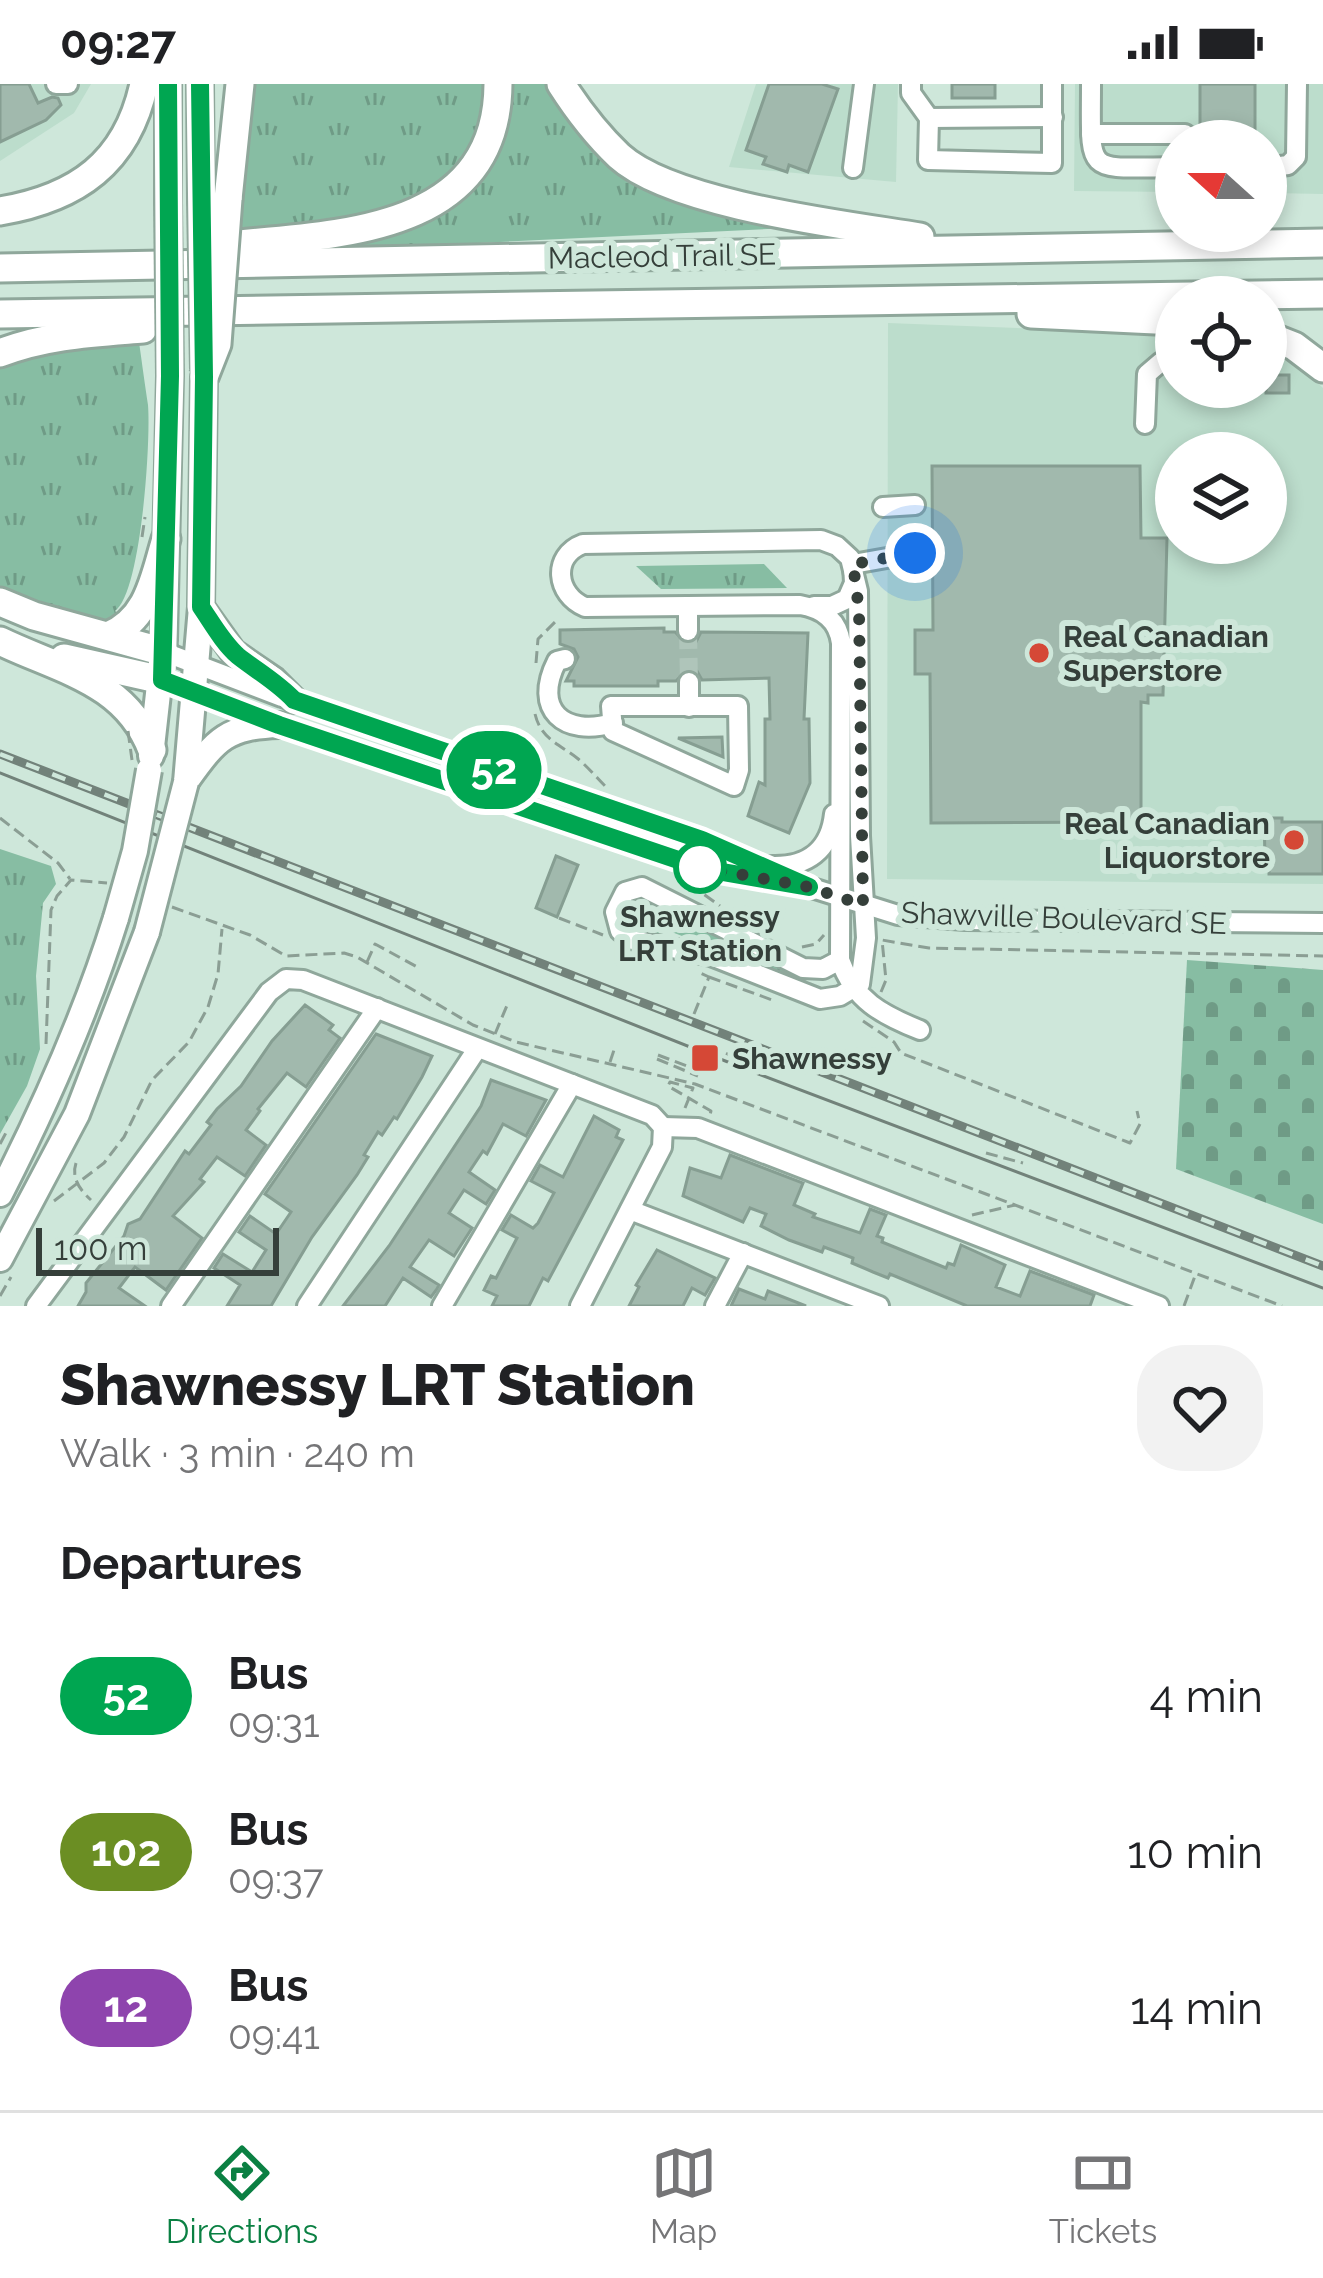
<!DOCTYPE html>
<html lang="en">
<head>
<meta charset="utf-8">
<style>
	:root { --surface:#fff; --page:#f2f2f2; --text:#202124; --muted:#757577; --line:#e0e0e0; --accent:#0b8043 }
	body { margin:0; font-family:Raleway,sans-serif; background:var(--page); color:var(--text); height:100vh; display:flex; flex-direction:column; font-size:45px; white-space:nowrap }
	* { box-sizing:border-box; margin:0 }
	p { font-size:39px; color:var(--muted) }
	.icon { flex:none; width:66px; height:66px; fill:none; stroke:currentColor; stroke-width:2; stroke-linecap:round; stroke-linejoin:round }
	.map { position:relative; height:1222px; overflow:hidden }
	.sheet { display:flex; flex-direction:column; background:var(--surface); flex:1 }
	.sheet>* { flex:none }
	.badge { padding:0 24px; border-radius:39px; font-size:42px; line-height:78px }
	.needle { width:78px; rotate:291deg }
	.fabs { position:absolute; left:1155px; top:36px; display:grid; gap:24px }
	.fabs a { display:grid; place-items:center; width:132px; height:132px; border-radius:50%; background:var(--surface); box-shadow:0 6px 18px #0003; font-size:60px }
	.scale { position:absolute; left:36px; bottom:30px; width:243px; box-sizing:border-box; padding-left:12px; border:6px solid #353f3a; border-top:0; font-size:33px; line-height:42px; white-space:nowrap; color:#353f3a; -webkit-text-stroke:9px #cee7da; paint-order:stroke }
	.you { position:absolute; width:60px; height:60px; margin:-30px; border:9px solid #fff; border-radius:50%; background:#1a73e8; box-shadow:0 0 0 18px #1a73e833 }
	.map>.badge { position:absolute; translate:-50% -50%; box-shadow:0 0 0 6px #fff }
	h2 { padding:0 60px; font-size:45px; line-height:108px }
	.round { display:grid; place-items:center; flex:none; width:126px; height:126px; border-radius:48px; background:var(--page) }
	.overview { display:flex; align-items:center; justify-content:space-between; height:204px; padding:0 60px }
	h1 { font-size:57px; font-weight:800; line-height:90px }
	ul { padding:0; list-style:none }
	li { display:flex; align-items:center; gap:36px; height:156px; padding:0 60px }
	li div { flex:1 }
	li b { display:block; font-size:45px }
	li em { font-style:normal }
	li .badge { min-width:132px; font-weight:700; text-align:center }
	.status { display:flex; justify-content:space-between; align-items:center; height:84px; padding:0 60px; background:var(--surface); direction:ltr }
	.status svg { height:33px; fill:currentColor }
	.dock { display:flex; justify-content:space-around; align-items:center; height:168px; border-top:3px solid var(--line); background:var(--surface); font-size:33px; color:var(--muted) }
	.dock a { display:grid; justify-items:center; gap:6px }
	.dock .current { color:var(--accent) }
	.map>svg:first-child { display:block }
	.built { fill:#bcddcc; fill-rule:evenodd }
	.grass { fill:url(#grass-tufts) }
	.cemetery { fill:url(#cemetery-stones) }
	.building { fill:#a1b9ad; stroke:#869e92; stroke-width:3 }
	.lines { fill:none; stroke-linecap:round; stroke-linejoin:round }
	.minor-tunnel { stroke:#afc5ba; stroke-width:18; stroke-dasharray:18 9; stroke-linecap:butt }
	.minor-casing { stroke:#8fa79b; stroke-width:24 }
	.major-casing { stroke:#8fa79b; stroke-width:30 }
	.highway-casing { stroke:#8fa79b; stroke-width:33 }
	.path { stroke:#8b9e94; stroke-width:3; stroke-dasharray:12 6; stroke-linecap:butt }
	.minor { stroke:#fff; stroke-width:18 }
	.major { stroke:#fff; stroke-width:24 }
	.highway { stroke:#fff; stroke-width:27 }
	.tram { stroke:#72827a; stroke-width:3 }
	.rail-casing { stroke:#72827a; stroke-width:9 }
	.rail { stroke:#cee7da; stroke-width:4.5; stroke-dasharray:14; stroke-linecap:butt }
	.major-bridge-casing { stroke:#8fa79b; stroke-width:30; stroke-linecap:butt }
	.highway-bridge-casing { stroke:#8fa79b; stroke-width:33; stroke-linecap:butt }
	.path-bridge { stroke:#8b9e94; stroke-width:3; stroke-dasharray:12 6; stroke-linecap:butt }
	.major-bridge { stroke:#fff; stroke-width:24 }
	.highway-bridge { stroke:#fff; stroke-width:27 }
	.line-casing { stroke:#fff; stroke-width:27 }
	.line { stroke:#00a651; stroke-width:18 }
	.walk { stroke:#353f3a; stroke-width:12; stroke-dasharray:0 21.6 }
	.poi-dot { fill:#d54836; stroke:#cee7da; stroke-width:4.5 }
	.stop-dot { fill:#fff; stroke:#00a651; stroke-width:6 }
	.labels { text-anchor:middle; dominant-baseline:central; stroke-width:12; stroke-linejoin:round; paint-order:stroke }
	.street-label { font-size:30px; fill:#353f3a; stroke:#cee7da }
	.poi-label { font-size:30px; font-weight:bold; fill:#353f3a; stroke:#cee7da; text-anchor:start }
	.stop-label { font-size:30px; font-weight:bold; fill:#353f3a; stroke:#cee7da }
</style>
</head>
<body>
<div class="status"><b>09:27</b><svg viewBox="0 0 49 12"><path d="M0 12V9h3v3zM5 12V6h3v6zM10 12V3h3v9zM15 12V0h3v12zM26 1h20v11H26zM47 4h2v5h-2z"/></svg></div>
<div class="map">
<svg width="1323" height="1222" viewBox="0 0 1323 1222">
	<defs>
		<pattern id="grass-tufts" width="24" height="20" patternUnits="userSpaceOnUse" patternTransform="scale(3)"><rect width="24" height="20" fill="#87bda3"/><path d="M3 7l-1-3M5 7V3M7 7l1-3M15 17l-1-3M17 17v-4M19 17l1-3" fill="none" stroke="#6f9b86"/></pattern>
		<pattern id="cemetery-stones" width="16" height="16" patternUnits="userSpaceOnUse" patternTransform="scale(3)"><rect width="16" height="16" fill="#87bda3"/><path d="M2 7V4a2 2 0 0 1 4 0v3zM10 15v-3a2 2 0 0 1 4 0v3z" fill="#6f9b86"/></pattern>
	</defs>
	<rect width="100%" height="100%" fill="#cee7da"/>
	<g class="built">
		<path d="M0,0h91l-17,29 -74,48z"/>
		<path d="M756,0h142l-2,98 -167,-15z"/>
		<path d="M1075,0h248v110l-57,-1v-52h-90v51l-102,-1z"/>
		<path d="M888,239l288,11v53h90v-38l24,8 33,31v496l-436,-5zM1176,369h90v90h-90z"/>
	</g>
	<g class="grass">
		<path d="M249,0h235c2,62 -45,115 -104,131 -45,12 -96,14 -141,20z"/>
		<path d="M504,0h41l44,55 200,89 -434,21 -1,-7 77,-29z"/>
		<path d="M139,258c3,21 6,44 9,63 3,37 -7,188 -33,206l9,7 -10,12 -114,-32v-231l71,-19z"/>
		<path d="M764,480l23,24 -126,1 -25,-23z"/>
		<path d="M0,765l51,17 5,18 -13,19 -7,73 4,73 -13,37 -27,48z"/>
		<path d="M643,815l24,15 -9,20 -23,-4 -8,-9 1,-13z"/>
		<path d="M677,831l108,55 -3,4 -113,-43z"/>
	</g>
	<path class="cemetery" d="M1187,876l136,10v254l-147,-55z"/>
	<g class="building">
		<path d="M0,0h29l9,19 14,-6 6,1 3,7 -15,15 -46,22z"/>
		<path d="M769,0h53l16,5 -30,83 -19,-7 -2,7 -24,-8 3,-7 -20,-7z"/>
		<rect x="952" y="0" width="43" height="14"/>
		<rect x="1200" y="0" width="55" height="55"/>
		<rect x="1266" y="291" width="23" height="18"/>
		<path d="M932,382h208l1,72h26l-4,157h-15v8l-7,-1v120l-210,1 -1,-149h-15v-44h18z"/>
		<path d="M664,544v4h11l12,12 9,-2 5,-10 107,1 -4,86h5l1,64 -21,50 -41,-17 11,-34 6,3v-66h5l-1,-41 -67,2 -5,-9 -9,-2 -12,12h-18v5h-84v-5h-8l12,-24 -4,-8 -14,-5v-14z"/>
		<path d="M722,653l1,20 -45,-19z"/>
		<path d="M1264,734h18v4h41v52h-54v-16h-4z"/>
		<path d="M556,772l22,9 -21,52 -21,-9z"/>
		<path d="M305,921l28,20 -4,5 11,8 -34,49 -19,-14 -29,36 2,2 -14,19 20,15 -21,31 -28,-19 -17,22 4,3 -31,34 29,22 -36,52 -31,-23 -16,21 26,18h-67l8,-14v-9l38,-47 4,-12 12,-5 45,-68 4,3 22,-29 -4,-3 10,-13 24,-23 31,-45z"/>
		<path d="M376,950l56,22 -10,21 -25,42 -3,-2 -12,18 -4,-3 -14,23 4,2 -11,18 -45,62 -41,69h-44l13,-21 -26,-17 9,-14 29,18 14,-22 -27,-18 11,-16 26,18 15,-22 -26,-18z"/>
		<path d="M491,996l55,20 -20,36 -23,-12 -16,30 -4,-3 -14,21 26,18 -9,14 -22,-14 -15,23 23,15 -18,28 -25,-16 -19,27 29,18 -2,4 -6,8 -28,-19 -18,28h-42l46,-60 92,-140z"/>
		<path d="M594,1032l25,14 -3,7 7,3 -75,141 -5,-3 -14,28h-37l5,-10 -13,-6 7,-14 5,2 21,-40 -15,-8 9,-15 22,13 5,-5 16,-30 -23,-12 9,-16 23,12z"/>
		<path d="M730,1071l73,28 -9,22 21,9 -2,3 47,16 10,-24 16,6 -9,21 6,2 -1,4 64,26 2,-5 6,2 7,-20 44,20 -9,22 24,9 10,-25 64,24 -4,11h-123l-77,-32 -2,4 -15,-6 -21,-9 1,-5 -29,-11 -2,5 -33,-12 -28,-14 5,-12 -16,-6 -7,14 -60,-26 7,-28 31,10z"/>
		<path d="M657,1166l58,28 -10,17 -13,-7 -9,18h-54l10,-19 -3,-2z"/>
		<path d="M739,1205l26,10 3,-8 38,15h-75z"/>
	</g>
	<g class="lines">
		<path class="minor-tunnel" d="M688,547l1,51"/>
		<defs>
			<g id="minor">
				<path d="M56,0h12"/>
				<path d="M911,0v9l18,25 -1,42 124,3v-79"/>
				<path d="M1091,0c0,93 -8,84 85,83"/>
				<path d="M929,34l124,-1"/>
				<path d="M1091,50h94v7"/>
				<path d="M853,84l11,-84"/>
				<path d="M1266,84l22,-3 8,-8 1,-73"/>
				<path d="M1145,340l2,-50 14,-12h15"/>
				<path d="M883,423l32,-2"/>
				<path d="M688,522v25"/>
				<path d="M814,522h18l15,-7 7,-16 -1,-19 62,-11"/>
				<path d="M164,568l118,45 420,143 107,47 89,28 67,5 358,3"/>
				<path d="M565,575l-8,2c-25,49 7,76 56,62"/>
				<path d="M162,596l117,45 426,144 64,11"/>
				<path d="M611,622h127l1,64 -5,16 -121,-55z"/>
				<path d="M689,623v-25"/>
				<path d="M772,782c35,1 58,-15 62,-52"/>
				<path d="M840,876l-17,9 -20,-1 -161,-81 -17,5 -10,20 5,19 13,9 78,16 109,43 20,-3 20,-12 6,-46 -6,-102 -2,-245 -8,-33 -13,-12 -16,-6 -238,4c-32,12 -27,51 2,63l215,-2c23,4 38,15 41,38l-1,317c14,40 42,55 80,70"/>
				<path d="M663,1043l35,1 461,178"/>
				<path d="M630,1126l249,96"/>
				<path d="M36,1222l233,-314 17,-13 17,1 349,135 11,12"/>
				<path d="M171,1222l206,-298"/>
				<path d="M307,1222l170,-257"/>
				<path d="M442,1222l130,-222"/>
				<path d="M580,1222l82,-159 1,-20"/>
				<path d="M715,1222l28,-53"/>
			</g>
			<g id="major">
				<path d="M200,0l1,117"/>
				<path d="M168,118v-118"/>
				<path d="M201,523l32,45 41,28 20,20"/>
				<path d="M151,672l13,-116 6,-264"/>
				<path d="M187,696c30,-42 40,-53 92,-55"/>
				<path d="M186,698l15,-175 3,-230"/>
				<path d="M0,1110c46,-90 86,-180 116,-276"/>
				<path d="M0,1175l77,-145 70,-182"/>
			</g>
			<g id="highway">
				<path d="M561,0c16,25 37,52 58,72 54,49 227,69 301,81"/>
				<path d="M228,115l12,-115"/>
				<path d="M0,127c77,-13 127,-48 144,-127"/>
				<path d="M206,163c112,-13 291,-5 292,-163"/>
				<path d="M0,184l1323,-25"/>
				<path d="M0,230l1323,-20"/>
				<path d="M1031,230l145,7"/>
				<path d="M1266,251l28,11 29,22"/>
				<path d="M0,269c46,-18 94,-20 143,-24"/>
				<path d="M0,518l34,14 130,36"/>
				<path d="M108,552c41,-17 46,-58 58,-97"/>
				<path d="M0,557c60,29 126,40 152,109"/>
				<path d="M64,574l98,22"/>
			</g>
		</defs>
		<use href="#minor" class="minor-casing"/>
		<use href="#major" class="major-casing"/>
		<use href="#highway" class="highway-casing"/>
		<g class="path">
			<path d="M142,453l3,-20"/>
			<path d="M536,579l2,-24 20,-20"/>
			<path d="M535,630c6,25 24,30 42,44 11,9 20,20 30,30"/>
			<path d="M0,734l58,45 12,16"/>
			<path d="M688,806h10l22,16"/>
			<path d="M172,823l78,28 36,21 58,-3 13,4 116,68 43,17 179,42 587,222"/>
			<path d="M734,828l11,2 17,13"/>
			<path d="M559,834l44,17"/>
			<path d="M802,863l14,-3 8,-9"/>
			<path d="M367,878l8,-18 44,24"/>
			<path d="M709,893l66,24"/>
			<path d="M881,908l5,-12 -4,-40 47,8 394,8"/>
			<path d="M694,930l15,-37 -11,-5"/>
			<path d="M863,937l31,21 7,11 229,90 10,-19 -3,-13"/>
			<path d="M495,950l13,-31"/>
			<path d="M46,960l5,-134 6,-14 14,-16 36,3"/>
			<path d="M710,961l37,19"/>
			<path d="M734,970l16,4"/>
			<path d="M658,971l42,16"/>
			<path d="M657,975l41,17"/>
			<path d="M610,978l5,-15"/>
			<path d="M685,1024l8,-20 -23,-6 -2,4 43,25 -1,4"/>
			<path d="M0,1060l8,-15"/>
			<path d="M986,1069l37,10"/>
			<path d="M76,1079c-5,15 4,27 15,37"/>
			<path d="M54,1117l50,-38 20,-26 28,-57 37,-38 19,-35 10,-33 4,-45"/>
			<path d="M972,1131l43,-10"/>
			<path d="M0,1212l11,-19"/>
			<path d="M1184,1222l11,-30"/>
		</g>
		<use href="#minor" class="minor"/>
		<use href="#major" class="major"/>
		<use href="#highway" class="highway"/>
		<path class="tram" d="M0,689l748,297 575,218"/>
		<defs>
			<path id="rail" d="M0,670l1323,512"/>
		</defs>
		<use href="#rail" class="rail-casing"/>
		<use href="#rail" class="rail"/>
		<defs>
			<g id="major-bridge">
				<path d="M201,117l3,168"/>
				<path d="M168,118l2,174"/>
				<path d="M116,834l19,-67 14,-81"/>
				<path d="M147,848l39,-150"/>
			</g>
			<path id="highway-bridge" d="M204,293l13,-33 11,-145"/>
		</defs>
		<use href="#major-bridge" class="major-bridge-casing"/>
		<use href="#highway-bridge" class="highway-bridge-casing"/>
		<path class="path-bridge" d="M128,647l4,29"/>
		<use href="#major-bridge" class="major-bridge"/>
		<use href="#highway-bridge" class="highway-bridge"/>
	</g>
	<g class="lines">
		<defs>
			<path id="line" d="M168,0l2,292 -8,304 117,45 426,144 104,18 -107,-47 -408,-140c-17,-18 -37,-29 -56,-44 -15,-13 -26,-33 -37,-49l3,-230 -4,-293"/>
		</defs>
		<use href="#line" class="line-casing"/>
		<use href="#line" class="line"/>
		<path class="walk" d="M700,783l109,20 54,18 -4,-295 -6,-46 62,-11"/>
	</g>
	<g class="poi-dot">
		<circle cx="1039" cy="569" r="12"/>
		<circle cx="1294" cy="756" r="12"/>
		<rect x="690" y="959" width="30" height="30" rx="6"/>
	</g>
	<circle class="stop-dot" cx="700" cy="783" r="24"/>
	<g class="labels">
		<g class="street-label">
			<text transform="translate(662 172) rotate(-1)">Macleod Trail SE</text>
			<text transform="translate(1064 834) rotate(2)">Shawville Boulevard SE</text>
		</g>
		<g class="poi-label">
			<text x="1063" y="552">Real Canadian<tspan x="1063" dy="34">Superstore</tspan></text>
			<text x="1270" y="739" text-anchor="end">Real Canadian<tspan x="1270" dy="34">Liquorstore</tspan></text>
			<text x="732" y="974">Shawnessy</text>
		</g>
		<g class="stop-label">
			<text x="700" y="832">Shawnessy<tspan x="700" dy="34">LRT Station</tspan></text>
		</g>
	</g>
</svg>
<div class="fabs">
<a><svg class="needle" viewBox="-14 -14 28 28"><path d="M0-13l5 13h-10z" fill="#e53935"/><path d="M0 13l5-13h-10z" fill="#757577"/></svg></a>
<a><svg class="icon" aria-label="locate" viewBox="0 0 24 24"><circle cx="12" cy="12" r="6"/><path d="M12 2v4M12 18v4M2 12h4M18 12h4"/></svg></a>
<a><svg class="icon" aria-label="layers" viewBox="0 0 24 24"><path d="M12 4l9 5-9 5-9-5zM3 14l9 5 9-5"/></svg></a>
</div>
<div class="scale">100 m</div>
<div class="you" style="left:915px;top:469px"></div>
<b class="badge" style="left:494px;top:686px;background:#00a651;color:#fff">52</b>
</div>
<section class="sheet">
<div class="overview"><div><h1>Shawnessy LRT Station</h1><p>Walk · 3 min · 240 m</p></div><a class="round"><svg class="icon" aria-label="heart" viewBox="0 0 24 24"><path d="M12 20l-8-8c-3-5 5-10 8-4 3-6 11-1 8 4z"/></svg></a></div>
<h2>Departures</h2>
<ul>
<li><span class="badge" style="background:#00a651;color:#fff">52</span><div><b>Bus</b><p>09:31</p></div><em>4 min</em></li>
<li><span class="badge" style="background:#6b8e23;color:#fff">102</span><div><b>Bus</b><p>09:37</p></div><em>10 min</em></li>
<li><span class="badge" style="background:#8e44ad;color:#fff">12</span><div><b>Bus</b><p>09:41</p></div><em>14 min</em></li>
</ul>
</section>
<nav class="dock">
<a class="current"><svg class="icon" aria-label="directions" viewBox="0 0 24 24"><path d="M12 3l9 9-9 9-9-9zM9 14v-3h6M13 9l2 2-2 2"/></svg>Directions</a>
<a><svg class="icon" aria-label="map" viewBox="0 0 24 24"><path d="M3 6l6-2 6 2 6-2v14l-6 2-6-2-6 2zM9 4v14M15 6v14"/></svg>Map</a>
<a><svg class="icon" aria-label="tickets" viewBox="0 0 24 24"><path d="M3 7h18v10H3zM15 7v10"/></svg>Tickets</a>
</nav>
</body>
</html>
